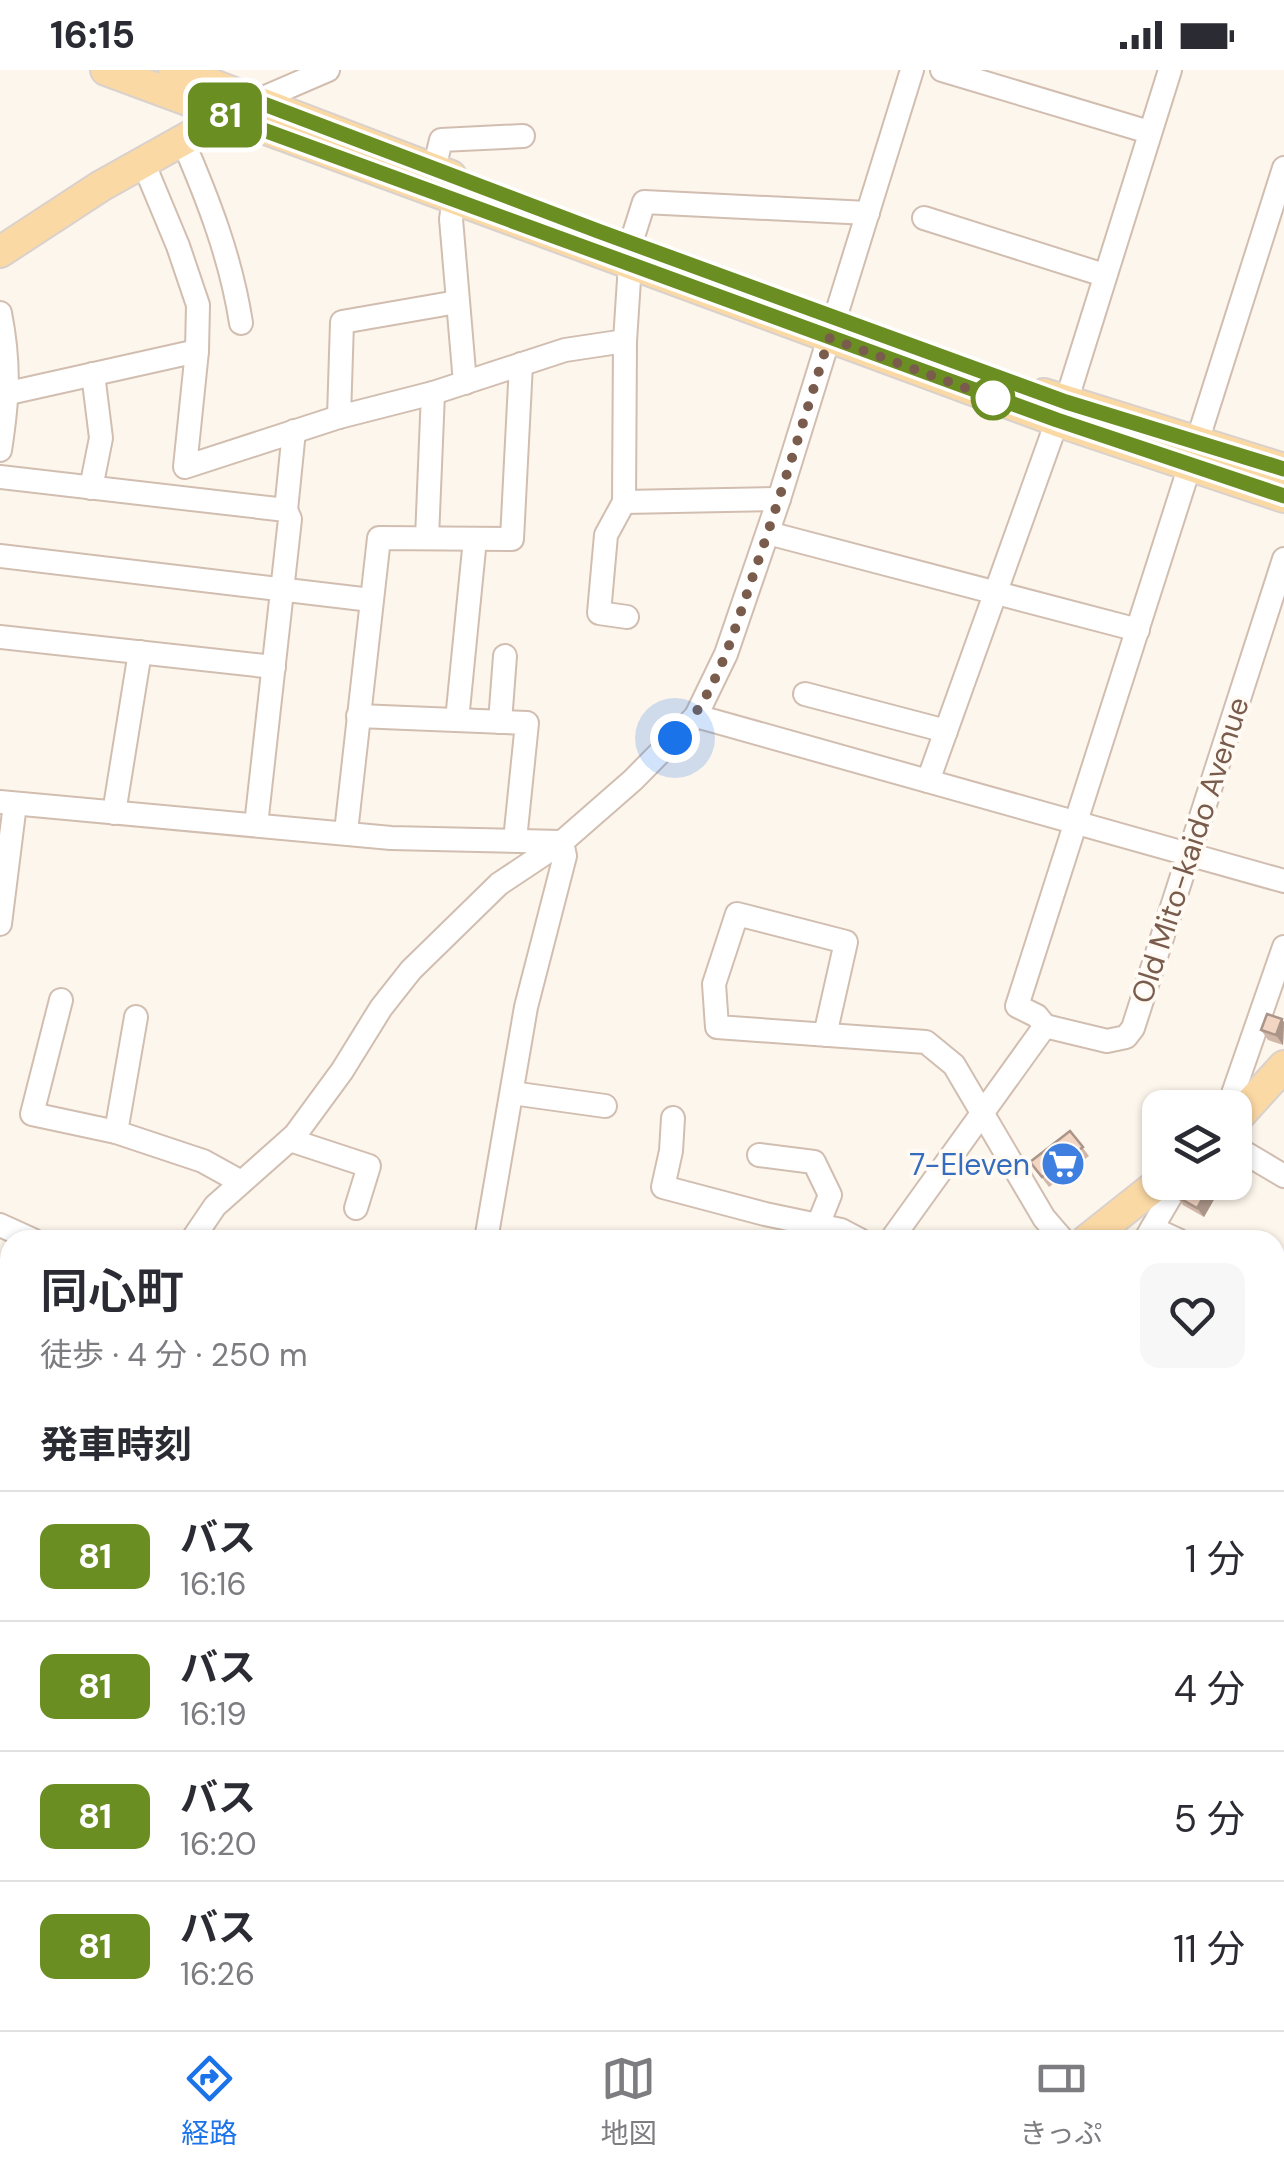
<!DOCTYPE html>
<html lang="ja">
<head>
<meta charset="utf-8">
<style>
	:root { --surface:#fff; --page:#f7f7f7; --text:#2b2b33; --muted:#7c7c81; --line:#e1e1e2; --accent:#1a73e8 }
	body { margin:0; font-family:"DM Sans","Noto Sans JP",sans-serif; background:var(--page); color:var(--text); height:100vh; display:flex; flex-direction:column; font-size:38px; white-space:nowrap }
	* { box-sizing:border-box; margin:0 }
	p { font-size:32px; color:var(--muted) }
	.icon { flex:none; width:55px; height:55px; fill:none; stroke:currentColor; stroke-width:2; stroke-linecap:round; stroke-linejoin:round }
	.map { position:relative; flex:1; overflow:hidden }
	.sheet { position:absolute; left:0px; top:1160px; width:1285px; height:800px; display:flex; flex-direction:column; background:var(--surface); border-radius:30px 30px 0 0; box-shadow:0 2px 8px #0004 }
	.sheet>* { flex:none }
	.badge { padding:0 20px; border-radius:15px; font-size:35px; line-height:65px }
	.buttons { position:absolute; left:1142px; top:1020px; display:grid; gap:20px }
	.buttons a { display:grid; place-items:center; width:110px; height:110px; border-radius:20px; background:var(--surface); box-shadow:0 2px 8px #0004; font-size:50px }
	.you { position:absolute; width:50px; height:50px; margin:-25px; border:8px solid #fff; border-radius:50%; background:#1a73e8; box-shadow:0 0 0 15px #1a73e833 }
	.map>.badge { position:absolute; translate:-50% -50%; box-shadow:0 0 0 5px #fff }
	h2 { padding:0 40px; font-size:38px; line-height:90px }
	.round { display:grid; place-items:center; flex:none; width:105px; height:105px; border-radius:20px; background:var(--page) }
	.headline { display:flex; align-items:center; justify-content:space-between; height:170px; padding:0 40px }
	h1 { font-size:48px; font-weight:600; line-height:75px }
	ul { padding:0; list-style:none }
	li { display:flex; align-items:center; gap:30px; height:130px; padding:0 40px; border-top:2px solid var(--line) }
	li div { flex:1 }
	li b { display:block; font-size:38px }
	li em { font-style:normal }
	li .badge { min-width:110px; font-weight:700; text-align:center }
	.status { display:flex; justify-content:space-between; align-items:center; height:70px; padding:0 50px; background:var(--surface); direction:ltr }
	.status svg { height:28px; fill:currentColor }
	.tab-bar { display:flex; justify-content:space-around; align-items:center; height:140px; border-top:2px solid var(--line); background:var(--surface); font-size:28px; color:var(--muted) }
	.tab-bar a { display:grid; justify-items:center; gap:5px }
	.tab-bar .active { color:var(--accent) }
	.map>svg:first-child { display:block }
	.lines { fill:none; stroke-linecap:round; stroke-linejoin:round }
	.minor-casing { stroke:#d1beb0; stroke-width:26 }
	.major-casing { stroke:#dad1cd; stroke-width:34 }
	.minor { stroke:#fff; stroke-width:22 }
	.major { stroke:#fbd9a5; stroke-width:30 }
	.wall { fill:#d1b7a8 }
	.shaded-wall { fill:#aa9588 }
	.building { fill:#f3d5c3; stroke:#aa9588; stroke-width:2.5 }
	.line-casing { stroke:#fff; stroke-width:22 }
	.line { stroke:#6b8e23; stroke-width:15 }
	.walk { stroke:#7a5c4d; stroke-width:10; stroke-dasharray:0 18 }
	.stop-dot { fill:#fff; stroke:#6b8e23; stroke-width:5 }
	.labels { text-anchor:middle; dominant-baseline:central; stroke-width:8; stroke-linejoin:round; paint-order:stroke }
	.street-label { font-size:30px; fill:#7a5c4d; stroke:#fffaf3 }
	.shop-label { font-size:30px; fill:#366cbe; stroke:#fffaf3; text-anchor:end }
</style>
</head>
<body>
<div class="status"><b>16:15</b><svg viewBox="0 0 49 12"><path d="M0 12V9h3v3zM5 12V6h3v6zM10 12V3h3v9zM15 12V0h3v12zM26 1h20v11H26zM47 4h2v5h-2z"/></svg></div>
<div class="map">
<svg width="1284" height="1960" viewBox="0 0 1284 1960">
	<rect width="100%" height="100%" fill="#fdf6ec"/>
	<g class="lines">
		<defs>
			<g id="minor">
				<path d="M942,0l207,62"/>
				<path d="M256,31l72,-31"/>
				<path d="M182,69c26,60 49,119 59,184"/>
				<path d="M143,92l35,84 20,59 -1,46"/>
				<path d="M434,99l7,-29 82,-4"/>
				<path d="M454,129l-3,20 14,164"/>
				<path d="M924,148l180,57"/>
				<path d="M631,173l13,-41 224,11"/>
				<path d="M630,194l-5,77 -1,161 155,-3"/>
				<path d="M0,243c10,51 8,86 0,137"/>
				<path d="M9,323l188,-42 -12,116 154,-50 94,-24 132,-43 60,-9"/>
				<path d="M1066,332l104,-332"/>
				<path d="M339,347l3,-95 115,-20"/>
				<path d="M1197,372l87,-274"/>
				<path d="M0,407l286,33 4,9 -34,306"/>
				<path d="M91,418l10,-50 -8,-64"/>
				<path d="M624,432l-18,33 -7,78 28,4"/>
				<path d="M286,440l8,-79"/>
				<path d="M768,463l370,97"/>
				<path d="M427,468l6,-145"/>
				<path d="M0,486l371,44"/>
				<path d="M0,567l274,30"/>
				<path d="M805,624l141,37"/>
				<path d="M358,646l169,7 -12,117"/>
				<path d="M696,646l588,165"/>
				<path d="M457,650l18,-181"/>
				<path d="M500,652l5,-66"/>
				<path d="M928,711l129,-360"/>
				<path d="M0,732l391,36 171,4 3,14 -39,151 -40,233"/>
				<path d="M114,743l26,-161"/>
				<path d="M346,762l33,-294 133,1 9,-175"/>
				<path d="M0,854l15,-120"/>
				<path d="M61,930l-29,114 84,18"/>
				<path d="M136,947l-20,115 87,29 38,21"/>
				<path d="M1045,956l-8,-10 -20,-10 173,-541"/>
				<path d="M825,965l21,-93 -109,-28 -23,70 3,43 209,15 28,23 90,153 19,22"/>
				<path d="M512,1023l93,13"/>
				<path d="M1228,1038l56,-161"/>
				<path d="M673,1048l-2,33 -8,36 102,27 76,16 19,10"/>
				<path d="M290,1070l79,26 -13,42"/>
				<path d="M1235,1077l49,29"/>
				<path d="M759,1085l55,7 16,33 -12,30"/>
				<path d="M0,1155l33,15"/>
				<path d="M1152,1158l26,12"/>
				<path d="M192,1170l23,-34 80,-71 47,-64 39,-63 30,-38 88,-86 63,-42 71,-62 63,-64 30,-62 53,-155 133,-429"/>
				<path d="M891,1170l154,-214 62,15 19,-4 7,-9 151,-469"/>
				<path d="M1145,1170l34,-58"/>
				<path d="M1275,1216l9,4"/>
				<path d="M0,1375l10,3"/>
				<path d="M0,1457l10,-10"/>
				<path d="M0,1556l10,3"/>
				<path d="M1275,1586l9,3"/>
				<path d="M0,1670l10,4"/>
				<path d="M1275,1748h9"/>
				<path d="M1275,1803l9,-1"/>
				<path d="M0,1854l10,2"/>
				<path d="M225,1950l13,10"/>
				<path d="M380,1950l2,10"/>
				<path d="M440,1950l26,10"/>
				<path d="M1067,1950v10"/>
			</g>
			<g id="major">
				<path d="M106,0l951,351 227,76"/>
				<path d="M174,0l277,106"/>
				<path d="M0,182l101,-66 134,-75"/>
				<path d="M1044,324l240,75"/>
				<path d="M1235,1050l49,-54"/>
				<path d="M1087,1170l73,-58"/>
				<path d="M324,1960l7,-10"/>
			</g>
		</defs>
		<use href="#minor" class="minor-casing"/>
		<use href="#major" class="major-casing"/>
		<use href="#minor" class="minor"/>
		<use href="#major" class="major"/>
	</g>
	<g class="wall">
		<path d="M1284,952l-1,23 -15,-5 -7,-10z"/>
		<path d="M1070,1061l19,25 -40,31 -19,-25z"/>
		<path d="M1183,1112h44l-8,16 -3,-2 -12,21 -21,-12 -7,-9z"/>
		<path d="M1275,1864h9v53l-9,1z"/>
	</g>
	<g class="shaded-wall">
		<path d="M1282,949l2,3 -1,23 -7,-10z"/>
		<path d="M1216,1112h11l-8,16 -6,-10z"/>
		<path d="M1209,1117l7,9 -12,21 -7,-9z"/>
	</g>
	<g class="building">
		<path d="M1267,944l15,5 -6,16 -15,-5z"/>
		<path d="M1070,1061l13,16 -41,30 -12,-15z"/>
		<path d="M1183,1112h33l-3,6 -4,-1 -12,21 -21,-12z"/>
		<rect x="1275" y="1864" width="9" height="35"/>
		<path d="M1196,1950h47l4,6 -6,4h-38z"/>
	</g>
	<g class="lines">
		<defs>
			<path id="line" d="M1284,399l-218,-67 -468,-171 -342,-130 -31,15 832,304 227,76"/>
		</defs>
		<use href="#line" class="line-casing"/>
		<use href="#line" class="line"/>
		<path class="walk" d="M675,668c43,-44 59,-108 79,-165 27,-78 51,-156 75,-235l164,60"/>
	</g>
	<defs>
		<symbol id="supermarket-disc" viewBox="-11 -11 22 22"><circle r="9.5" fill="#3f7fe0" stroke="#fffaf3"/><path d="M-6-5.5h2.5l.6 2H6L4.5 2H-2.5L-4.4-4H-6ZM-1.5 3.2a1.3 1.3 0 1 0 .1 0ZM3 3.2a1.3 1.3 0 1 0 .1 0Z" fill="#fff"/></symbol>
	</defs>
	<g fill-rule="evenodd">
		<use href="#supermarket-disc" x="1038" y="1069" width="50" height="50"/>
	</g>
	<circle class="stop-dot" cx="993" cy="328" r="20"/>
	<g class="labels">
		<g class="street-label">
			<text transform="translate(1190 780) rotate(-72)">Old Mito-kaido Avenue</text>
		</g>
		<g class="shop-label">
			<text x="1030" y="1094">7-Eleven</text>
		</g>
	</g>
</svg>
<div class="buttons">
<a><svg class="icon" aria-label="layers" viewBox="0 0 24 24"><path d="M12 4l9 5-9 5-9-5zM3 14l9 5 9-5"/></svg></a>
</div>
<div class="you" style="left:675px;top:668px"></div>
<b class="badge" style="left:225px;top:45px;background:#6b8e23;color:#fff">81</b>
<section class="sheet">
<div class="headline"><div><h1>同心町</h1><p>徒歩 · 4 分 · 250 m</p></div><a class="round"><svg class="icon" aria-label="heart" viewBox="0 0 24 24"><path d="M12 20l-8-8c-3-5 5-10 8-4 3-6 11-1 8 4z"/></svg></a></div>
<h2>発車時刻</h2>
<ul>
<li><span class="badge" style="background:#6b8e23;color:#fff">81</span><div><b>バス</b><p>16:16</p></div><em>1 分</em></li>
<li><span class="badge" style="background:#6b8e23;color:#fff">81</span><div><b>バス</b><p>16:19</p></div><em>4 分</em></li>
<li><span class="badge" style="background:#6b8e23;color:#fff">81</span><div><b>バス</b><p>16:20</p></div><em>5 分</em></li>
<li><span class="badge" style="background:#6b8e23;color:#fff">81</span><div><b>バス</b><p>16:26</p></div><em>11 分</em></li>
</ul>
</section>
</div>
<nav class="tab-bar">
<a class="active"><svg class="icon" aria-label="directions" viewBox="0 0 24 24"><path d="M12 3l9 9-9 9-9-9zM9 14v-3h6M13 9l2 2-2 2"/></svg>経路</a>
<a><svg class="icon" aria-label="map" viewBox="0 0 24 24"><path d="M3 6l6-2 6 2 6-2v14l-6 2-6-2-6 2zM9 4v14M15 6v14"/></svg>地図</a>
<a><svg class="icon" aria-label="tickets" viewBox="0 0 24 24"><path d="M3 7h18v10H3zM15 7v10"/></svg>きっぷ</a>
</nav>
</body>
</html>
